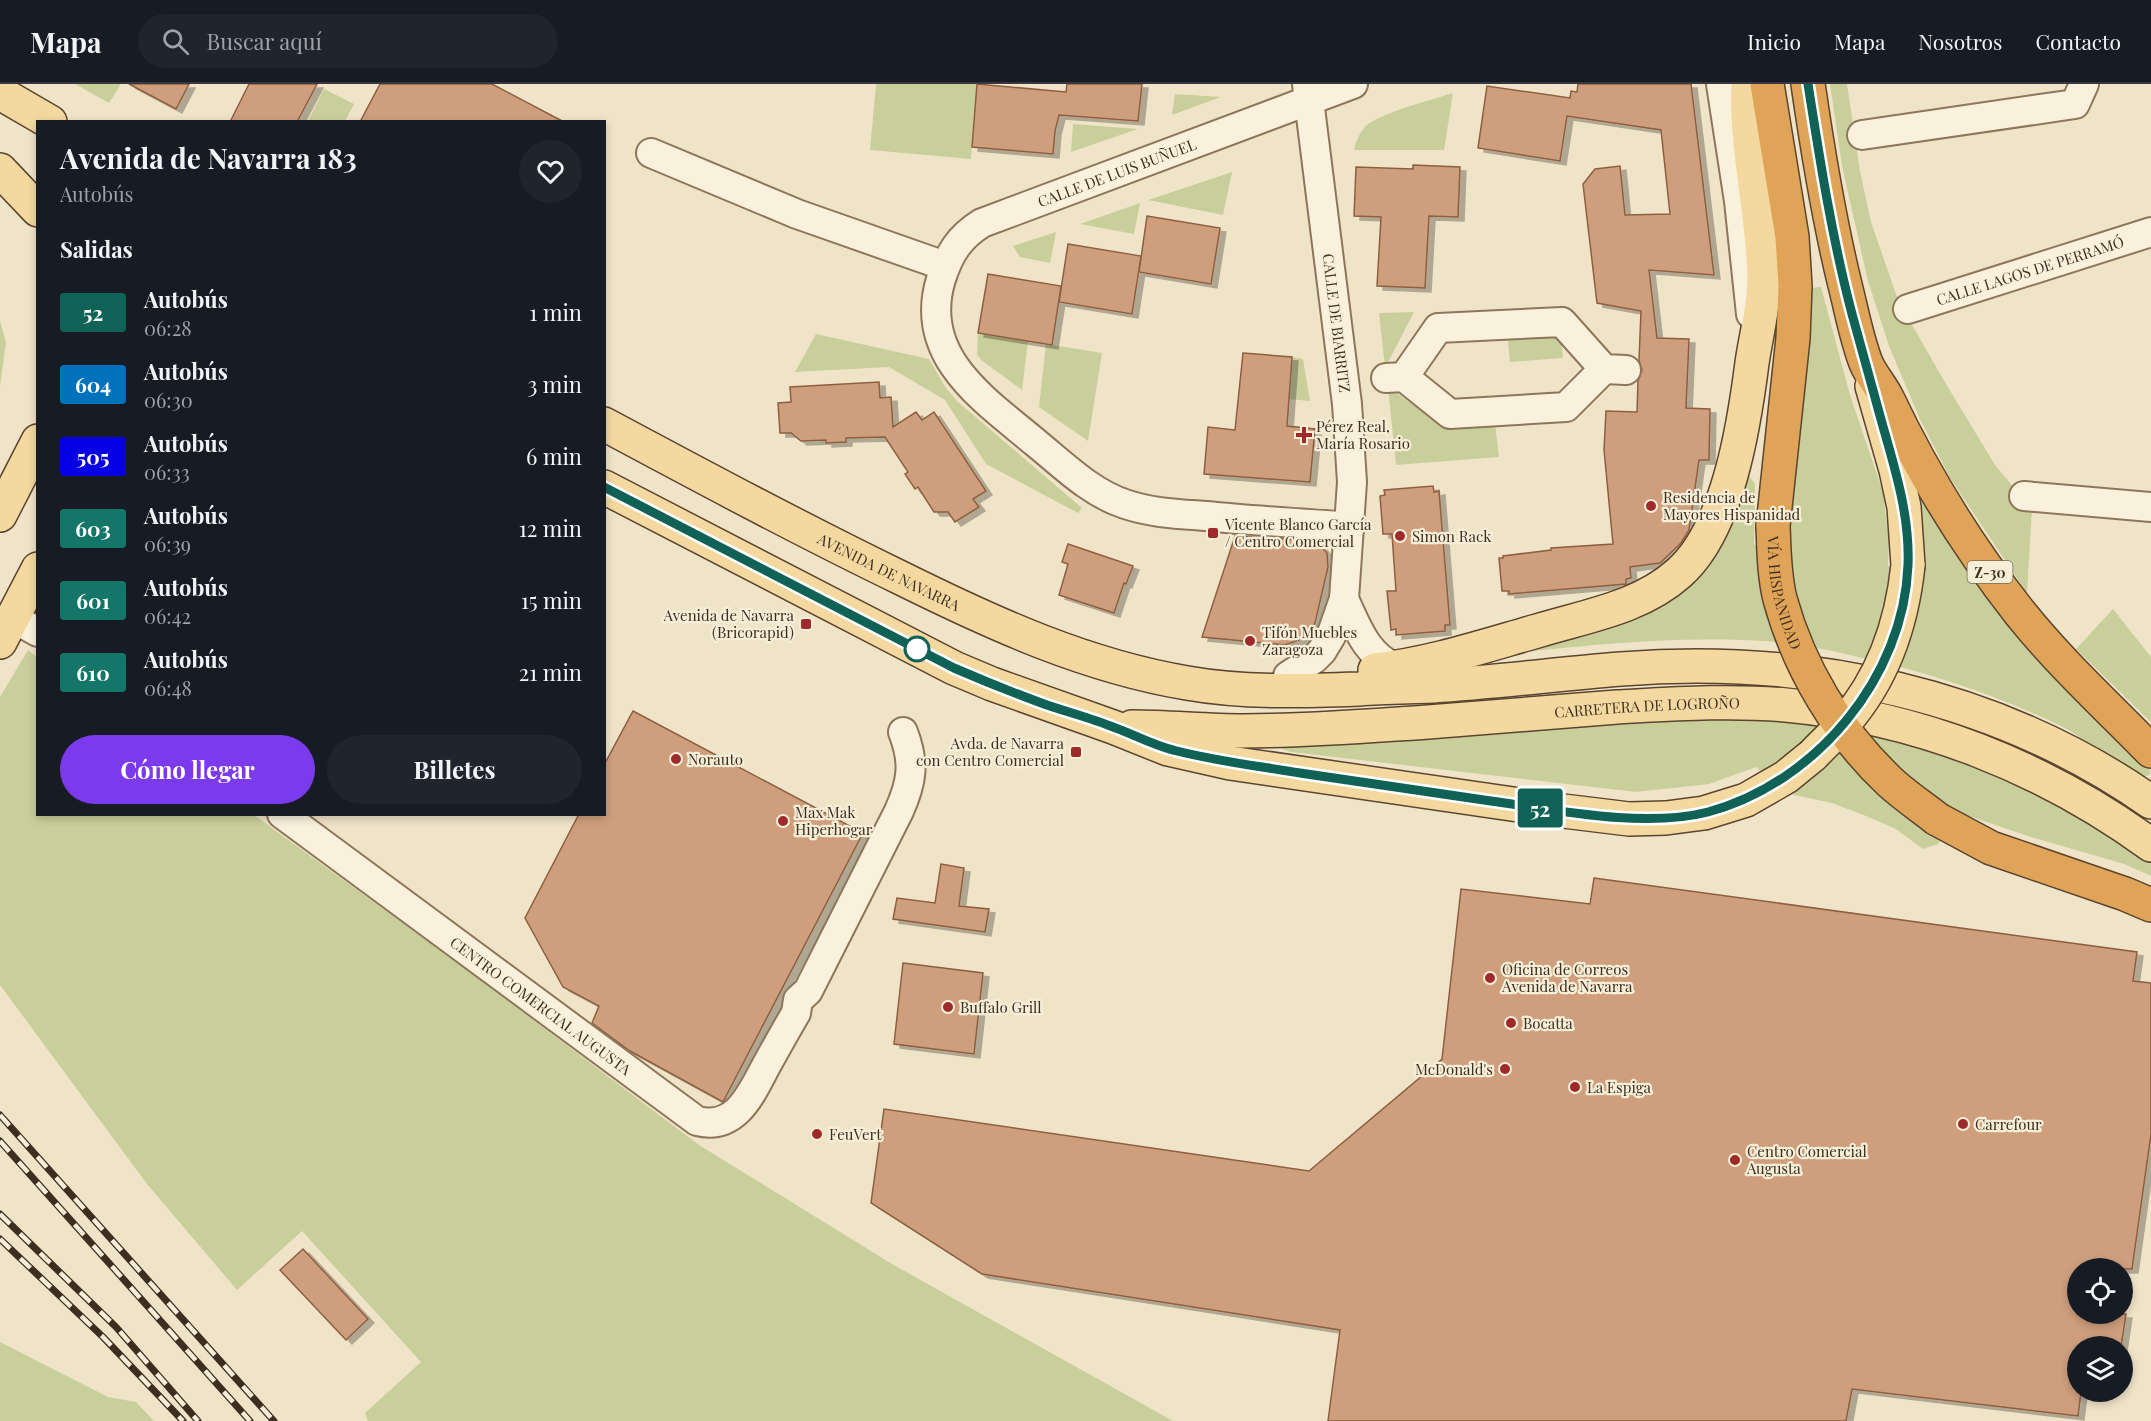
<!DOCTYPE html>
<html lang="es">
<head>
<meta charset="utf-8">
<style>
	:root { --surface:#171b24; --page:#20242c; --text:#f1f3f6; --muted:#9ea1a6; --line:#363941; --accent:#7c3aed }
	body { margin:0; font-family:"Playfair Display",serif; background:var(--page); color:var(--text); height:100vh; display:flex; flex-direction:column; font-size:22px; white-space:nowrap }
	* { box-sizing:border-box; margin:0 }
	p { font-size:20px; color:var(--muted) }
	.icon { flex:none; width:33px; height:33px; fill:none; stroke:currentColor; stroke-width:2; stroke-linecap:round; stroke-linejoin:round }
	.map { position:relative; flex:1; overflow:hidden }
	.sheet { position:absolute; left:36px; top:36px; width:570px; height:696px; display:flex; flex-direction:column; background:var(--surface); border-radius:0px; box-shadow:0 3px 9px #0003 }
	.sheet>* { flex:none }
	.badge { padding:0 12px; border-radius:4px; font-size:21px; line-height:39px }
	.tools { position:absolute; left:2067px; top:1174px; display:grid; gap:12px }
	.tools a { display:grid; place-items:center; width:66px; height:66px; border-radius:50%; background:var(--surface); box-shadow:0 3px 9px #0003; font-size:30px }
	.map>.badge { position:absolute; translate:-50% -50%; box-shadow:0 0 0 3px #fff }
	h2 { padding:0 24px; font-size:22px; line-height:54px }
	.round { display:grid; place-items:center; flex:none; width:63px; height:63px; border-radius:32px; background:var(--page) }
	.headline { display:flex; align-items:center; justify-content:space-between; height:102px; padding:0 24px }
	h1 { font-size:28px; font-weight:700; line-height:45px }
	.cta { display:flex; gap:12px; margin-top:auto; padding:12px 24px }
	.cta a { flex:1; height:69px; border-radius:36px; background:var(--accent); color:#fff; font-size:24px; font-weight:700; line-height:69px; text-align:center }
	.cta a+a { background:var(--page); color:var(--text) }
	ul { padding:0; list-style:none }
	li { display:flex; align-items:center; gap:18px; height:72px; padding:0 24px }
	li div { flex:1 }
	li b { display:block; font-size:22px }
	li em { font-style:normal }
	li .badge { min-width:66px; font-weight:700; text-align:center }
	header { display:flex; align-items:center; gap:36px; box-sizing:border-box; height:84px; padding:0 30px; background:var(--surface); border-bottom:2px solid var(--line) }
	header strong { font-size:28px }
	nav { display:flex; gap:33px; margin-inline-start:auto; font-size:21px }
	.search { width:420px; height:54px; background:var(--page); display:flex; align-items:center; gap:15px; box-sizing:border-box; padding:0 21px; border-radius:33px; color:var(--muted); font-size:22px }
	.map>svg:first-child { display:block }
	.green { fill:#c9cf9b }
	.building { fill:#cf9f7d; stroke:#8d5f41; stroke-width:1.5; filter:url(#shadow) }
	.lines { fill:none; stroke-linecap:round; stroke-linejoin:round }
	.street-casing { stroke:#8d765c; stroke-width:32 }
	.primary-casing { stroke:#5b4430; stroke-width:36 }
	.highway-casing { stroke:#5b4430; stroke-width:36 }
	.street { stroke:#faf1dc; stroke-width:28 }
	.primary { stroke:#f3d9a0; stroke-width:33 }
	.highway { stroke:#e0a458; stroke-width:33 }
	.rail-casing { stroke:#3d2e20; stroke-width:7 }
	.rail { stroke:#f7eed8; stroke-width:4.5; stroke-dasharray:14; stroke-linecap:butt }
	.primary-bridge-casing { stroke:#5b4430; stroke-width:36; stroke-linecap:butt }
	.highway-bridge-casing { stroke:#5b4430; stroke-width:36; stroke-linecap:butt }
	.primary-bridge { stroke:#f3d9a0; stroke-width:33 }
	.highway-bridge { stroke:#e0a458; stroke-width:33 }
	.line-casing { stroke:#fff; stroke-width:14 }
	.line { stroke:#0f6255; stroke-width:9 }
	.poi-dot { fill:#9e2a2b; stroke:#f7eed8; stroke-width:2 }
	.stop-dot { fill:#fff; stroke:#0f6255; stroke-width:3 }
	.labels { text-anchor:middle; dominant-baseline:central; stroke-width:4.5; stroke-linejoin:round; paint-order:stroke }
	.shield { fill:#f7eed8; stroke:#756857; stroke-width:1.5 }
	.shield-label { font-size:14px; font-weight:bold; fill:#3d2e20 }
	.street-label { font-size:15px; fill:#3d2e20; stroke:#f7eed8 }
	.poi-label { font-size:15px; fill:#3d2e20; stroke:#f7eed8; text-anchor:start }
</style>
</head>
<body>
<header>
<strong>Mapa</strong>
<div class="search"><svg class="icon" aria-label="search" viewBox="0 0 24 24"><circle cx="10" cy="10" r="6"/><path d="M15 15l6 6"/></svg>Buscar aquí</div>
<nav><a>Inicio</a><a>Mapa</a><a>Nosotros</a><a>Contacto</a></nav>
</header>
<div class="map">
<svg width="2151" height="1337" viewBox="0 0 2151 1337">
	<defs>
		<filter id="shadow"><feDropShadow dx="6" dy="4" stdDeviation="0" flood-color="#0004"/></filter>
	</defs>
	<rect width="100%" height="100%" fill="#f0e4c8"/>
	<g class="green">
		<path d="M75,0h46l-12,19z"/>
		<path d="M876,0h101l-6,75 -101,-9z"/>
		<path d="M1830,0h17l13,87 11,51 27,78 45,79 52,86 37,44 -5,84 -77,-115 -31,-61 -30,-71 -21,-65 -26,-115z"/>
		<path d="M324,5l30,15 -9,17h-37z"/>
		<path d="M1453,9l-9,57h-90c2,-9 6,-19 13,-25 17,-13 64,-25 86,-32z"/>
		<path d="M1175,10l46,3 -49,18z"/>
		<path d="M1073,40l65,5 -67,23z"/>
		<path d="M1232,88l-9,43 -75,-15z"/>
		<path d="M1140,119l-6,31 -54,-10z"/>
		<path d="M1056,148l-6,31 -30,-6 -7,-11z"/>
		<path d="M1821,203l29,108 33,97 6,49 -1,25 29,3 -9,-101 22,43 35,57 109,126 76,76v5l-5,1c-16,-9 -32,-17 -48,-27 -11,-7 -22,-16 -34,-22 -65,-31 -131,-54 -201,-69 -32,-8 -66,-15 -99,-17 -83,-5 -166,3 -249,12l122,-50 111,-130 8,11 -1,61 35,-5v-46l20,-206z"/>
		<path d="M1414,228l-29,56 -6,-55z"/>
		<path d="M0,237l6,21 -6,44z"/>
		<path d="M978,249l50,8 -6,49 -41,-30 -4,-6z"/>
		<path d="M816,250l113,25 17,29 11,13 125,107 -4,5 -92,-49 -41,-64 -56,-33 -94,5z"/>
		<path d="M1561,252l2,22 -53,4 -2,-22z"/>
		<path d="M1046,260l56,9 -14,88 -49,-34z"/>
		<path d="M1292,273l11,2 7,42 -22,-2z"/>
		<path d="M1388,303l55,39 52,-2 4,33 -103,8z"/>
		<path d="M2113,525l38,48v65l-75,-73z"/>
		<path d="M28,566l9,7 1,157 216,1 209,152 236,178 193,119 281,157h-805l-3,-8 56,-51 -119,-131 -65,59 -90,-106 -147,-199v-288z"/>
		<path d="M1769,625l234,56 148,89v22l-27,-12 -93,-27 -71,-24 -22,31 -15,5 -27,-20 -30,-13 -34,-13 -47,-10 -29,-26 -47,17 -73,8 -345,-40 -9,-3 1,-5z"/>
		<path d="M0,1258l108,55 28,5 18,19h-154z"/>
	</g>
	<g class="building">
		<path d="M129,0h60l-13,25z"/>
		<path d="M249,0h68l-20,38h-67z"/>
		<path d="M380,0h112l72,38h-204z"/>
		<path d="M977,0l89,8 1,-8h75l-4,37 -79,-6 -4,16 -2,23 -81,-7z"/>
		<path d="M1578,0h113l23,191 -65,-5 8,68 32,1 -3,69 24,1 -1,51h-10l-10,70 -8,13 -21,20 -30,4 1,11 -5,1v5l-117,10v-3h-7l-3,-33h4v-2l48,-6v-2l62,-4 -9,-94 2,-39 31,1 1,-31 4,-11 -3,-10 2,-49 -44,-8 -14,-119 12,-15 25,-3 5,49 45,-1 -9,-84 -94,-14 -7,45 -82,-13 9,-62 83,12 1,-7 6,1z"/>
		<path d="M1413,81l47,2 -2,50 -29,-1 -4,72 -48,-2 4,-69 -27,-1 2,-49 57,2z"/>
		<path d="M1147,132l73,12 -9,56 -72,-12z"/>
		<path d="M1068,160l73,12 -9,58 -73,-12z"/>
		<path d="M988,190l73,12 -9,59 -74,-12z"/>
		<path d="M1243,269l49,4 -5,69 28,3 -5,53 -106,-8 4,-47 27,3z"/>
		<path d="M879,298l1,16 11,-1 2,30 23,-15 6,8 12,-8 52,79 -13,8 6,8 -24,15 -7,-10h-14l-16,-25 -3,2 -10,-15 3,-2 -23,-35 -39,1v4l-20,1v-3l-25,1 -10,-8h-11l-2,-30 13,-1 -1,-15z"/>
		<path d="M1433,402l1,6 5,-1 11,134h-5v6l-49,4v-6l-5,1 -4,-39h9l-4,-57h-9l-3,-38 5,-1 -1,-5z"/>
		<path d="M1235,452l81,5 11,12 1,14 -13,56 -11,15 -19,7 -83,-8z"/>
		<path d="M1068,460l65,22 -7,18 -2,-1 -10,30 -55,-18 9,-31 -6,-2z"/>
		<path d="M633,627l230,122 -140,269 -93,-51 -38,-28 7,-17 -36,-19 -38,-69 54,-104h25v-49z"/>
		<path d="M941,780l23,4 -5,38 30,3 -4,23 -92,-13 4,-21 38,5z"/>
		<path d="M1594,794l543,74 -4,29 18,2v151l-19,135h-54v45h48l-5,33h-43v45h3l-3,24 -226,-27 -6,32h-518l12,-91 -358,-56 -111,-71 13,-94 425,62 133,-112 19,-170 129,15z"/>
		<path d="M903,879l80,10 -9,81 -80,-10z"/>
		<path d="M303,1165l65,70 -22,21 -66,-70z"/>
	</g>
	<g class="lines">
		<defs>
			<g id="street">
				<path d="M1721,0l18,117 12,113"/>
				<path d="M1862,51l213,-31 9,-20"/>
				<path d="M651,69l146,61 148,52"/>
				<path id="s1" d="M1908,225l243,-77"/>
				<path d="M1404,293l46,37 116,-7 38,-38"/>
				<path d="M1386,294l18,-1 34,-49 124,-6 42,47 22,1"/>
				<path d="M2024,412l127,11"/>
				<path id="s2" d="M1350,443c-48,-4 -96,-6 -144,-11 -27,-2 -55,-3 -81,-12 -34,-11 -62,-39 -89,-61 -51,-43 -119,-86 -95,-164 8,-25 18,-42 41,-56l371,-139"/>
				<path d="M1344,515c13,28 22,56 52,69"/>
				<path d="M13,534l25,14"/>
				<path d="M1288,592l26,-17 8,-8 9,-15 13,-37 8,-117 -5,-78 -40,-320"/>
				<path id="s3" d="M282,730l415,307c39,10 54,-27 69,-55 10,-18 20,-36 30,-53l2,-13 10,-9 91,-180c13,-29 16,-48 4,-79"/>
			</g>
			<g id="primary">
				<path d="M0,9l50,29"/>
				<path d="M0,86l38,40"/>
				<path d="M1872,302l24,84 8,37 4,58"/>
				<path id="s4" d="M604,340c99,53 198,106 299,155 91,45 183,87 284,104 56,10 115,8 172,6 25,-2 49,-2 74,-3 63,-4 125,-12 188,-17 186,-15 376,25 530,133"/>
				<path d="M604,403l350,181 38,16 121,43 55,22 62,14 317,46 82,10 37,-1 38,-5 42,-13 40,-23 27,-22"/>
				<path d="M0,431l38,-74"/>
				<path d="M0,558l38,-73"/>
				<path d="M1375,586c55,-6 109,-24 162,-39 49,-15 103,-23 142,-58 49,-43 65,-147 73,-210 4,-28 12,-56 12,-85 -1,-65 -19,-129 -16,-194"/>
				<path id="s5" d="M1132,643c37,0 74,4 111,4 62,0 123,-5 185,-9 63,-5 126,-10 189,-15 56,-3 113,-7 169,-2 132,12 258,62 365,140"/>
			</g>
			<g id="highway">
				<path d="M1767,0l25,153 3,49 -2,52 -20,188"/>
				<path d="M1808,0c10,69 21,137 38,205 6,24 11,51 20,74 5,12 15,23 21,35 36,76 81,149 133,215 40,50 87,93 131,138"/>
				<path d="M1937,735l54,29 134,46 26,11"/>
			</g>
		</defs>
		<use href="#street" class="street-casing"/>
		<use href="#primary" class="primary-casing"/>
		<use href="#highway" class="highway-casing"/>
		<use href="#street" class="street"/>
		<use href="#primary" class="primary"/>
		<use href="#highway" class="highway"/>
		<defs>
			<g id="rail">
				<path d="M0,1031l274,306"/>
				<path d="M0,1057l250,280"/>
				<path d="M0,1130l116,113 82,94"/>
				<path d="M0,1155l103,98 80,84"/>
			</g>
		</defs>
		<use href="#rail" class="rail-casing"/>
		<use href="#rail" class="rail"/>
		<defs>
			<path id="primary-bridge" d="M1813,671c10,-11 22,-21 32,-33 39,-45 57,-99 63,-157"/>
			<g id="highway-bridge">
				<path id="s6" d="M1773,442c1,24 1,49 7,73 19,69 58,134 110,183 14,13 32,25 47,37"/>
			</g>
		</defs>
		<use href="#primary-bridge" class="primary-bridge-casing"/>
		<use href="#highway-bridge" class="highway-bridge-casing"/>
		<use href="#primary-bridge" class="primary-bridge"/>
		<use href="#highway-bridge" class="highway-bridge"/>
	</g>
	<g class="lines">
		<defs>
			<path id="line" d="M604,403l350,181c30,13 60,25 90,36 23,8 47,14 69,23 20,7 39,18 60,23 42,11 85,16 127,23 61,9 123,18 184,27 67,9 158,29 224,12 108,-29 196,-135 200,-247 2,-49 -13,-96 -26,-142 -10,-37 -20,-73 -30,-109 -20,-76 -32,-153 -44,-230"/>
		</defs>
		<use href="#line" class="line-casing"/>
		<use href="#line" class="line"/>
	</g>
	<g class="poi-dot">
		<path d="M1301 342h6v6h6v6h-6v6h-6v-6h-6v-6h6z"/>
		<circle cx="1651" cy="422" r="6"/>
		<rect x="1207" y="443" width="12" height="12" rx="3"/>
		<circle cx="1400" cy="452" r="6"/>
		<rect x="800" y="534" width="12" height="12" rx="3"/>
		<circle cx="1250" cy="557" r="6"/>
		<rect x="1070" y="662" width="12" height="12" rx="3"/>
		<circle cx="676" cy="675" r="6"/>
		<circle cx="783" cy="737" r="6"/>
		<circle cx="1490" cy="894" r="6"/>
		<circle cx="948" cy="923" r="6"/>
		<circle cx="1511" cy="939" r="6"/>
		<circle cx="1505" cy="985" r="6"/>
		<circle cx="1575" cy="1003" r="6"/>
		<circle cx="1963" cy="1040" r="6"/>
		<circle cx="817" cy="1050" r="6"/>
		<circle cx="1735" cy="1076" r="6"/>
	</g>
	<circle class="stop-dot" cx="917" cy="565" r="12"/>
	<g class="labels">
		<rect class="shield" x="1967.5" y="477" width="45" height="22" rx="4.5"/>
		<g class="shield-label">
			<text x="1990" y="488">Z-30</text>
		</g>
		<g class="street-label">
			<text stroke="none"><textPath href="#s2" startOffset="754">CALLE DE LUIS BUÑUEL</textPath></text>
			<text stroke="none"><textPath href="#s1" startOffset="128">CALLE LAGOS DE PERRAMÓ</textPath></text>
			<text transform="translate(1337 239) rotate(83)">CALLE DE BIARRITZ</text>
			<text stroke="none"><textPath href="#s4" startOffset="321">AVENIDA DE NAVARRA</textPath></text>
			<text stroke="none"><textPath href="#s6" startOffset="68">VÍA HISPANIDAD</textPath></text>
			<text stroke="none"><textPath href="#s5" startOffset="516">CARRETERA DE LOGROÑO</textPath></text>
			<text stroke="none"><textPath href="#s3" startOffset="322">CENTRO COMERCIAL AUGUSTA</textPath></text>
		</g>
		<g class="poi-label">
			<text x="1316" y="342">Pérez Real,<tspan x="1316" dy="17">María Rosario</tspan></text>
			<text x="1663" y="413">Residencia de<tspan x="1663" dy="17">Mayores Hispanidad</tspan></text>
			<text x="1225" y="440">Vicente Blanco García<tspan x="1225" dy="17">/ Centro Comercial</tspan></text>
			<text x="1412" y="452">Simon Rack</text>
			<text x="794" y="531" text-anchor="end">Avenida de Navarra<tspan x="794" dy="17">(Bricorapid)</tspan></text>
			<text x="1262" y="548">Tifón Muebles<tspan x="1262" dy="17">Zaragoza</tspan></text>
			<text x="1064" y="659" text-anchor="end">Avda. de Navarra<tspan x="1064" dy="17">con Centro Comercial</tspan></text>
			<text x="688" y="675">Norauto</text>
			<text x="795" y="728">Max Mak<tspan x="795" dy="17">Hiperhogar</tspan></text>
			<text x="1502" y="885">Oficina de Correos<tspan x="1502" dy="17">Avenida de Navarra</tspan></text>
			<text x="960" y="923">Buffalo Grill</text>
			<text x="1523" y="939">Bocatta</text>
			<text x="1493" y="985" text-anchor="end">McDonald's</text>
			<text x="1587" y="1003">La Espiga</text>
			<text x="1975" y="1040">Carrefour</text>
			<text x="829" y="1050">FeuVert</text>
			<text x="1747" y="1067">Centro Comercial<tspan x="1747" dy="17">Augusta</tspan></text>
		</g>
	</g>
</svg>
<div class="tools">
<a><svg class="icon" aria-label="locate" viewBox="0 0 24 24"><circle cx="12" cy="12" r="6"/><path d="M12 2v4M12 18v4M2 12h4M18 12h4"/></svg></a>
<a><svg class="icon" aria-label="layers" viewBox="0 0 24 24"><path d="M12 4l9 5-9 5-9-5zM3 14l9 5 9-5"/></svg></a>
</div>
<b class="badge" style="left:1540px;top:724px;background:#0f6255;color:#fff">52</b>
<section class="sheet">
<div class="headline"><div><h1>Avenida de Navarra 183</h1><p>Autobús</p></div><a class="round"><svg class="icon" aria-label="heart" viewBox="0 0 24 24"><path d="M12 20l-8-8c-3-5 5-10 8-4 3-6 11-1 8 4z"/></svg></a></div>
<h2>Salidas</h2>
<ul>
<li><span class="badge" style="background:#0f6255;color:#fff">52</span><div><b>Autobús</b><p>06:28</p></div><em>1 min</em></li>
<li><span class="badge" style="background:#0072bc;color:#fff">604</span><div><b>Autobús</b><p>06:30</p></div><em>3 min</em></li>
<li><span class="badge" style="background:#0800e4;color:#fff">505</span><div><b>Autobús</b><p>06:33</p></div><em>6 min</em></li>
<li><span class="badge" style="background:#147668;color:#fff">603</span><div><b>Autobús</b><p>06:39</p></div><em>12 min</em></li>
<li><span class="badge" style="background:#147668;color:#fff">601</span><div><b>Autobús</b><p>06:42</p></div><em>15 min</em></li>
<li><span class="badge" style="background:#147668;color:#fff">610</span><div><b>Autobús</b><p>06:48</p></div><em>21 min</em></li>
</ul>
<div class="cta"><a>Cómo llegar</a><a>Billetes</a></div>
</section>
</div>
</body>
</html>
